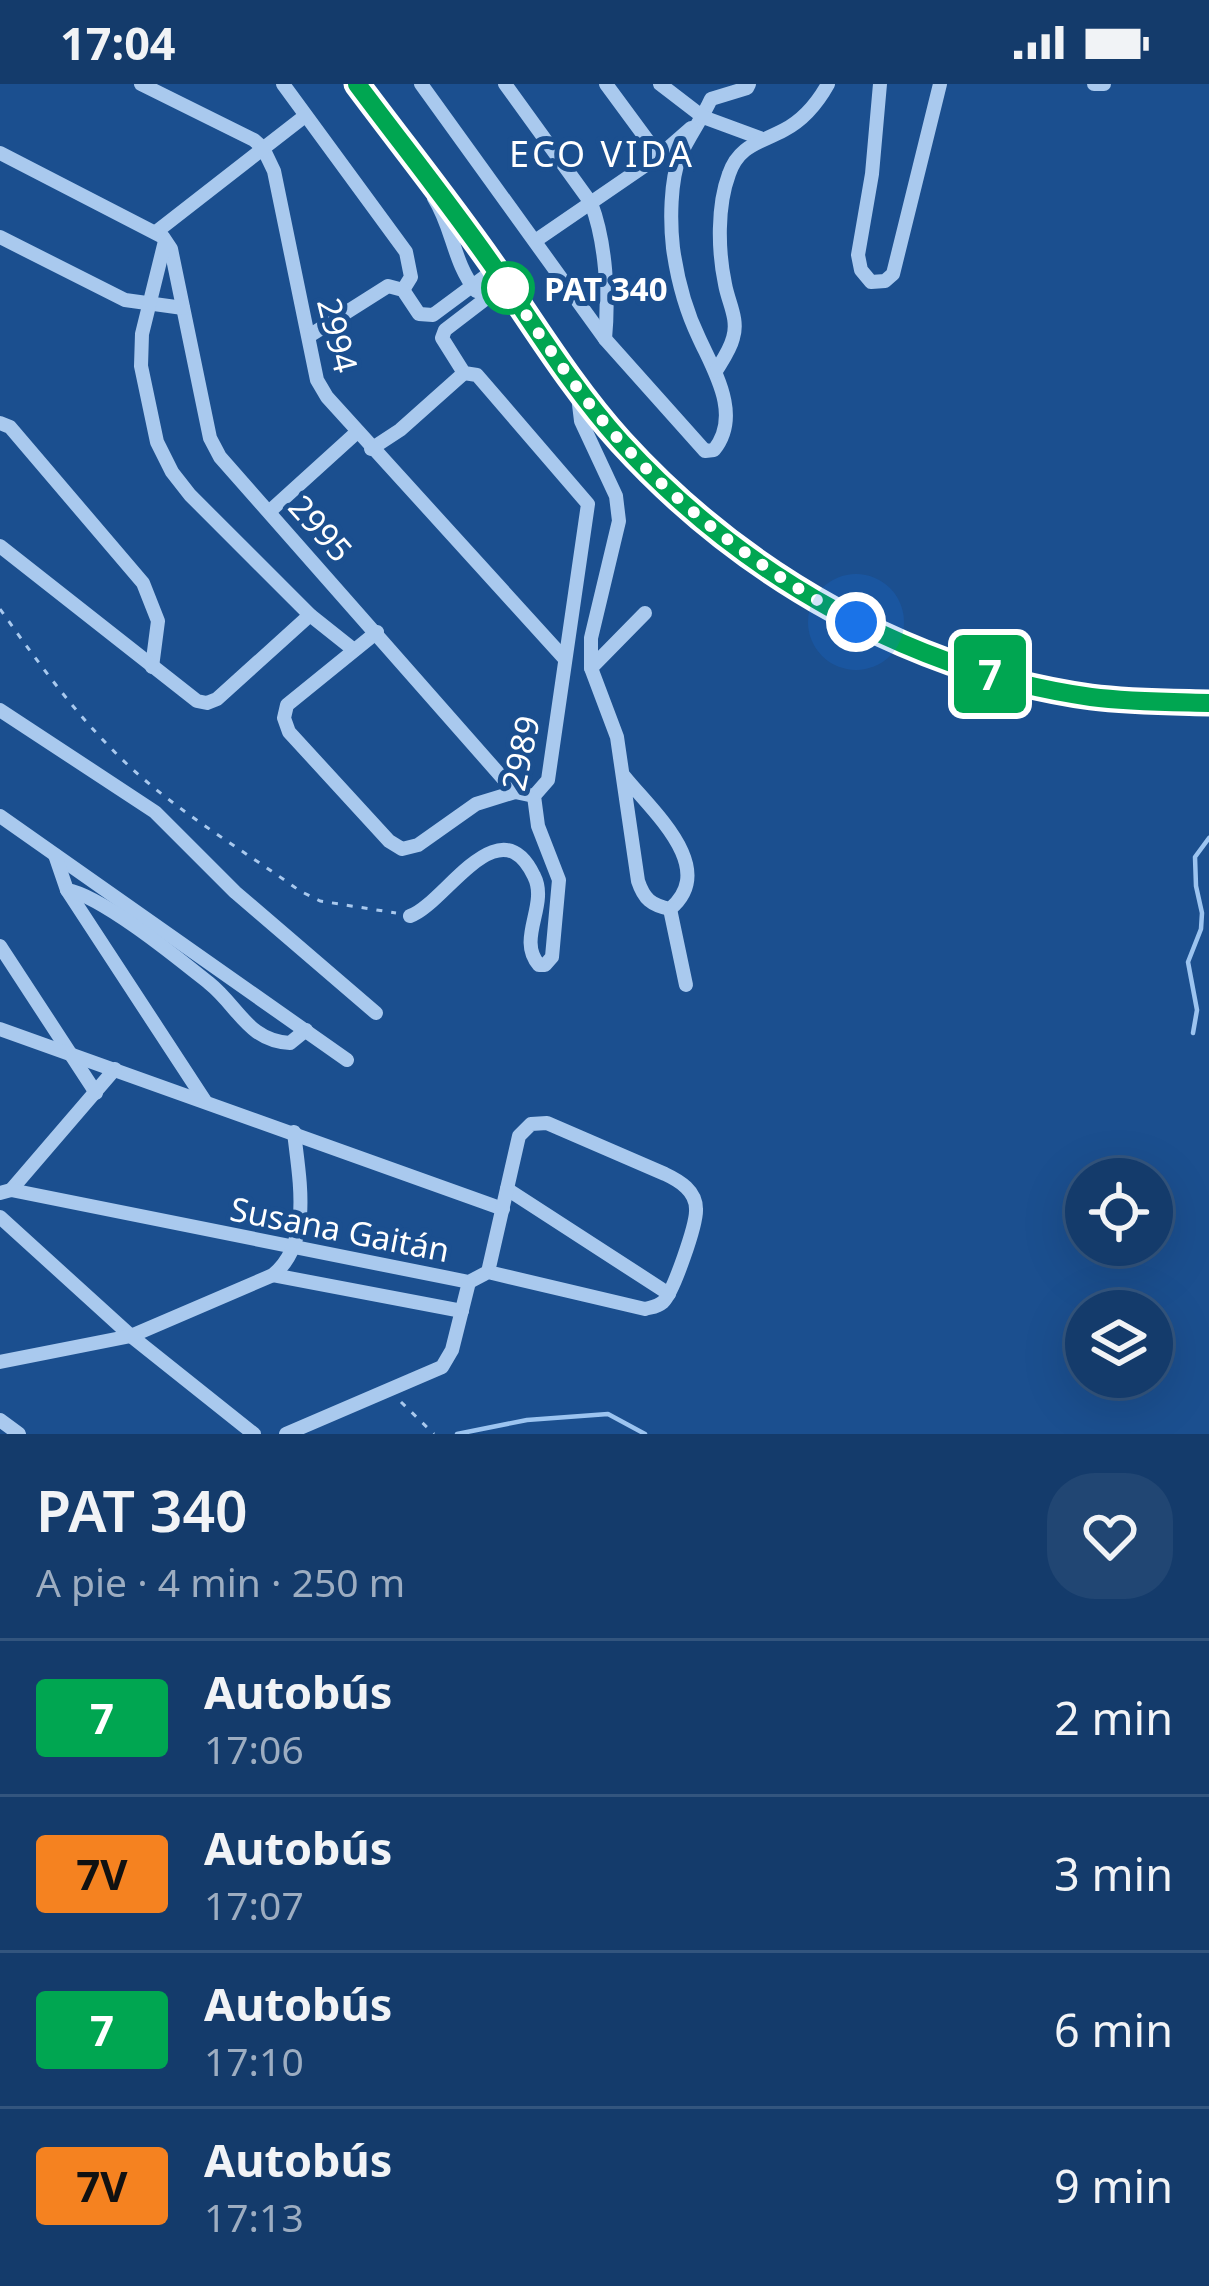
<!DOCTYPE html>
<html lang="es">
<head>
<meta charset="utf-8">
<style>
	:root { --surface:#143b6b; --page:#214673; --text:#f1f3f6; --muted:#9dadc1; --line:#33557e }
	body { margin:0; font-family:"Noto Sans",sans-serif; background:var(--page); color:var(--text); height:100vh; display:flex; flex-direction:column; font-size:45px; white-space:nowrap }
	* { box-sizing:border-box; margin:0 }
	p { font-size:39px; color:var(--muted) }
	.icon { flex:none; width:66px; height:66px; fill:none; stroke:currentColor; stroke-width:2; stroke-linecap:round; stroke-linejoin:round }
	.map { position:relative; height:1350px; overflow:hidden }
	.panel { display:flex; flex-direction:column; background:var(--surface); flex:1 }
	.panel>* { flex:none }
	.badge { padding:0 24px; border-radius:9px; font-size:42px; line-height:78px }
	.controls { position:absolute; left:1065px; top:1074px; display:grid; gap:24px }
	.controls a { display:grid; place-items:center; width:108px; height:108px; border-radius:50%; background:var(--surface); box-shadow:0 12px 48px #0002,0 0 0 3px var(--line); font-size:60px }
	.you { position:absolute; width:60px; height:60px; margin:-30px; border:9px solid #fff; border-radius:50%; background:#1a73e8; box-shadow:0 0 0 18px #1a73e833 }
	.map>.badge { position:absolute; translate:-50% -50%; box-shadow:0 0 0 6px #fff }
	.round { display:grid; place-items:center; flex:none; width:126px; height:126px; border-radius:48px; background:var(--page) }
	.summary { display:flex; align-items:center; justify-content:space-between; height:204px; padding:0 36px }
	h1 { font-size:57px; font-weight:600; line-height:90px }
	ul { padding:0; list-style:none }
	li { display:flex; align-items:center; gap:36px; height:156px; padding:0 36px; border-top:3px solid var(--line) }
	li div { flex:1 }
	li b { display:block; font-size:45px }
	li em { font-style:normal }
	li .badge { min-width:132px; font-weight:700; text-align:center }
	.status { display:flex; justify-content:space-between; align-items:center; height:84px; padding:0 60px; background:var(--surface); direction:ltr }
	.status svg { height:33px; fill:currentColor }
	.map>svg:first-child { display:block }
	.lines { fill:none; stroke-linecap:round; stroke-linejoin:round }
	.stream { stroke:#9cc4f0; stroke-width:4.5 }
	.path { stroke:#a9c9ee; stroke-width:3; stroke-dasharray:6 9; stroke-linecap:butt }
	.minor { stroke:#a9c9ee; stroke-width:14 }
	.major { stroke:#f0f6ff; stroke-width:18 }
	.line-casing { stroke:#fff; stroke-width:27 }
	.line { stroke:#00a651; stroke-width:18 }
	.walk { stroke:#fff; stroke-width:12; stroke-dasharray:0 21.6 }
	.stop-dot { fill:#fff; stroke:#00a651; stroke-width:6 }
	.labels { text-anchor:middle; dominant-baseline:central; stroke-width:10; stroke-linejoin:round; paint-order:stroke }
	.stop-label { font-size:33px; font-weight:bold; fill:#fff; stroke:#1b4f8f; text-anchor:start }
	.street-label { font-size:33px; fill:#fff; stroke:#1b4f8f }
	.neighbourhood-label { font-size:36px; letter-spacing:3px; fill:#fff; stroke:#1b4f8f }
</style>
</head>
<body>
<div class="status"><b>17:04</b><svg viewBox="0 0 49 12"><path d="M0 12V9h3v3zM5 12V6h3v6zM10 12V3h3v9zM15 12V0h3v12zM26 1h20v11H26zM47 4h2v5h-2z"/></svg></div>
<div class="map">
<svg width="1209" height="1350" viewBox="0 0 1209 1350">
	<rect width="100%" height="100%" fill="#1b4f8f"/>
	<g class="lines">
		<g class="stream">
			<path d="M1193,949l4,-23 -9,-48 13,-33 1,-16 -6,-27 -1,-29 14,-19"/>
			<path d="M457,1350l70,-14 81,-6 37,20"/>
		</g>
		<g class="path">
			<path d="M0,525c39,55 79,110 128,156 51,48 115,85 172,126l20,10 76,12"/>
			<path d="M401,1318l33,32"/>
		</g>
		<g class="minor">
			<path d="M141,0l113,56 9,8 11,23 43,209 10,17 237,261"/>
			<path d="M283,0l123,168 5,25 -8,13"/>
			<path d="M421,0l184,255 100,112 9,-1c28,-35 0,-79 -15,-112 -13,-27 -22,-61 -26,-90 -3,-26 -3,-67 7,-92 9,-20 22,-37 31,-57l36,-11 2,-4"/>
			<path d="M505,0l86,119c15,39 18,94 14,136"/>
			<path d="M606,0l53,72"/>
			<path d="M660,0l43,33 57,21"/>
			<path d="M880,0l-8,90 -14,81 3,15 10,12 14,-1 8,-7 47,-190"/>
			<path d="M1094,0h10"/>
			<path d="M0,69l163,84 8,12 39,189 10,19 295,335 19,4"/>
			<path d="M434,114c19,30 19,64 42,93"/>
			<path d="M156,148l149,-116"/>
			<path d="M0,153l125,63 58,8"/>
			<path d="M165,157l-23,93 -1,32 16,76 15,30 18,23 120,120 44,35"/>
			<path d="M535,157l124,-85 32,-28"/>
			<path d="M309,252l79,-50 15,4 16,24 14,1 62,-46"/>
			<path d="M716,287c6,-10 14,-21 17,-33 6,-19 -5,-36 -8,-54 -7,-33 -8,-78 4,-110 10,-29 31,-31 55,-44 19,-10 34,-28 44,-46"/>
			<path d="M577,304l4,33 35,75 3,25 -28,117v30l26,69 21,144c6,18 13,24 32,28 49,-41 -18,-98 -46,-133"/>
			<path d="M0,339l10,4 133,156 15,38 -6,46"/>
			<path d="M371,365l29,-19 64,-57"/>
			<path d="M270,427l86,-78"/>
			<path d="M0,462l197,155 10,2 10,-4 93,-84"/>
			<path d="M377,548l-90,73 -3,13 5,14 100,109 13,8 16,-4 58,-41 39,-12"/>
			<path d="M591,584l54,-55"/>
			<path d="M0,626l155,102 80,80 141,121"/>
			<path d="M0,732l347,244"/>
			<path d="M55,771l12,35 138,211"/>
			<path d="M67,806c35,6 112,69 142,93 29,23 39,58 81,60l16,-13"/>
			<path d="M670,825l16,76"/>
			<path d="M410,832c34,-11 89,-113 124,-40 15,29 -18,63 5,89h6l7,-8 7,-77 -21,-54 -4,-30 14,-16 40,-276 -111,-129 -13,-2 -22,-35 3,-8 60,-46"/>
			<path d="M0,862l96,147"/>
			<path d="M0,945l503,180"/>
			<path d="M507,1105l162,105"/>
			<path d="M11,1106l104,-121"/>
			<path d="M0,1109l11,-3 458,92 19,-10 157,37c7,-2 12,-2 18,-7 10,-9 34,-78 33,-93 0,-18 -16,-28 -31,-35l-118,-51 -16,1 -12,12 -31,136"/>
			<path d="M0,1133l131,119 123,98"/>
			<path d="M273,1191l189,36"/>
			<path d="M0,1278l131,-26 142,-61c40,-33 26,-97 21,-143"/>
			<path d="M0,1336l19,14"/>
			<path d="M286,1350l156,-67 10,-17 17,-68"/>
		</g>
		<path class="major" d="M357,0c45,60 92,120 136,182 42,59 79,122 128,176 120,133 291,231 470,255 39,5 79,5 118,6"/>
	</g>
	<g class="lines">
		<defs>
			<path id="line" d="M357,0c47,63 96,124 141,189 39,57 76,117 123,169 121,133 291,230 470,255 39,5 79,5 118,6"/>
		</defs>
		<use href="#line" class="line-casing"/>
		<use href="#line" class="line"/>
		<path class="walk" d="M508,204l-3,-4c37,53 72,109 116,158 65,72 149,134 235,180"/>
	</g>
	<circle class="stop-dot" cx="508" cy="204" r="24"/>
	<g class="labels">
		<g class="stop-label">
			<text x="544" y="204">PAT 340</text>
		</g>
		<g class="street-label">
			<text transform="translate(338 251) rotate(76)">2994</text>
			<text transform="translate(321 444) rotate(48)">2995</text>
			<text transform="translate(520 669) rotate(-78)">2989</text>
			<text transform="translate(340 1145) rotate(11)">Susana Gaitán</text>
		</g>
		<g class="neighbourhood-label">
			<text x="602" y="69">ECO VIDA</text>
		</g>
	</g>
</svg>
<div class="controls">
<a><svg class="icon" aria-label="locate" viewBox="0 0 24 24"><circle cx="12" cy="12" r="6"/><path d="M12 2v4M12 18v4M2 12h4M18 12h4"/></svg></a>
<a><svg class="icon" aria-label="layers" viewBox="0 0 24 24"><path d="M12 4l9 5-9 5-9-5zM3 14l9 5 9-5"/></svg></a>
</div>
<div class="you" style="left:856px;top:538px"></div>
<b class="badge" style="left:990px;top:590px;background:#00a651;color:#fff">7</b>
</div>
<section class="panel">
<div class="summary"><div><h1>PAT 340</h1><p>A pie · 4 min · 250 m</p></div><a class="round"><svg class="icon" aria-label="heart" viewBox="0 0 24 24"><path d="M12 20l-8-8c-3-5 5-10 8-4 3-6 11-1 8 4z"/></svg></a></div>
<ul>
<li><span class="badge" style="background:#00a651;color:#fff">7</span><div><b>Autobús</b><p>17:06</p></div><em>2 min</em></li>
<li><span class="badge" style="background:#f58220;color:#111">7V</span><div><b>Autobús</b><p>17:07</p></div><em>3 min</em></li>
<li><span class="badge" style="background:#00a651;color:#fff">7</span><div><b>Autobús</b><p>17:10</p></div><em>6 min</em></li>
<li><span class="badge" style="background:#f58220;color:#111">7V</span><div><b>Autobús</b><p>17:13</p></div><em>9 min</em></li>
</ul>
</section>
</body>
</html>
